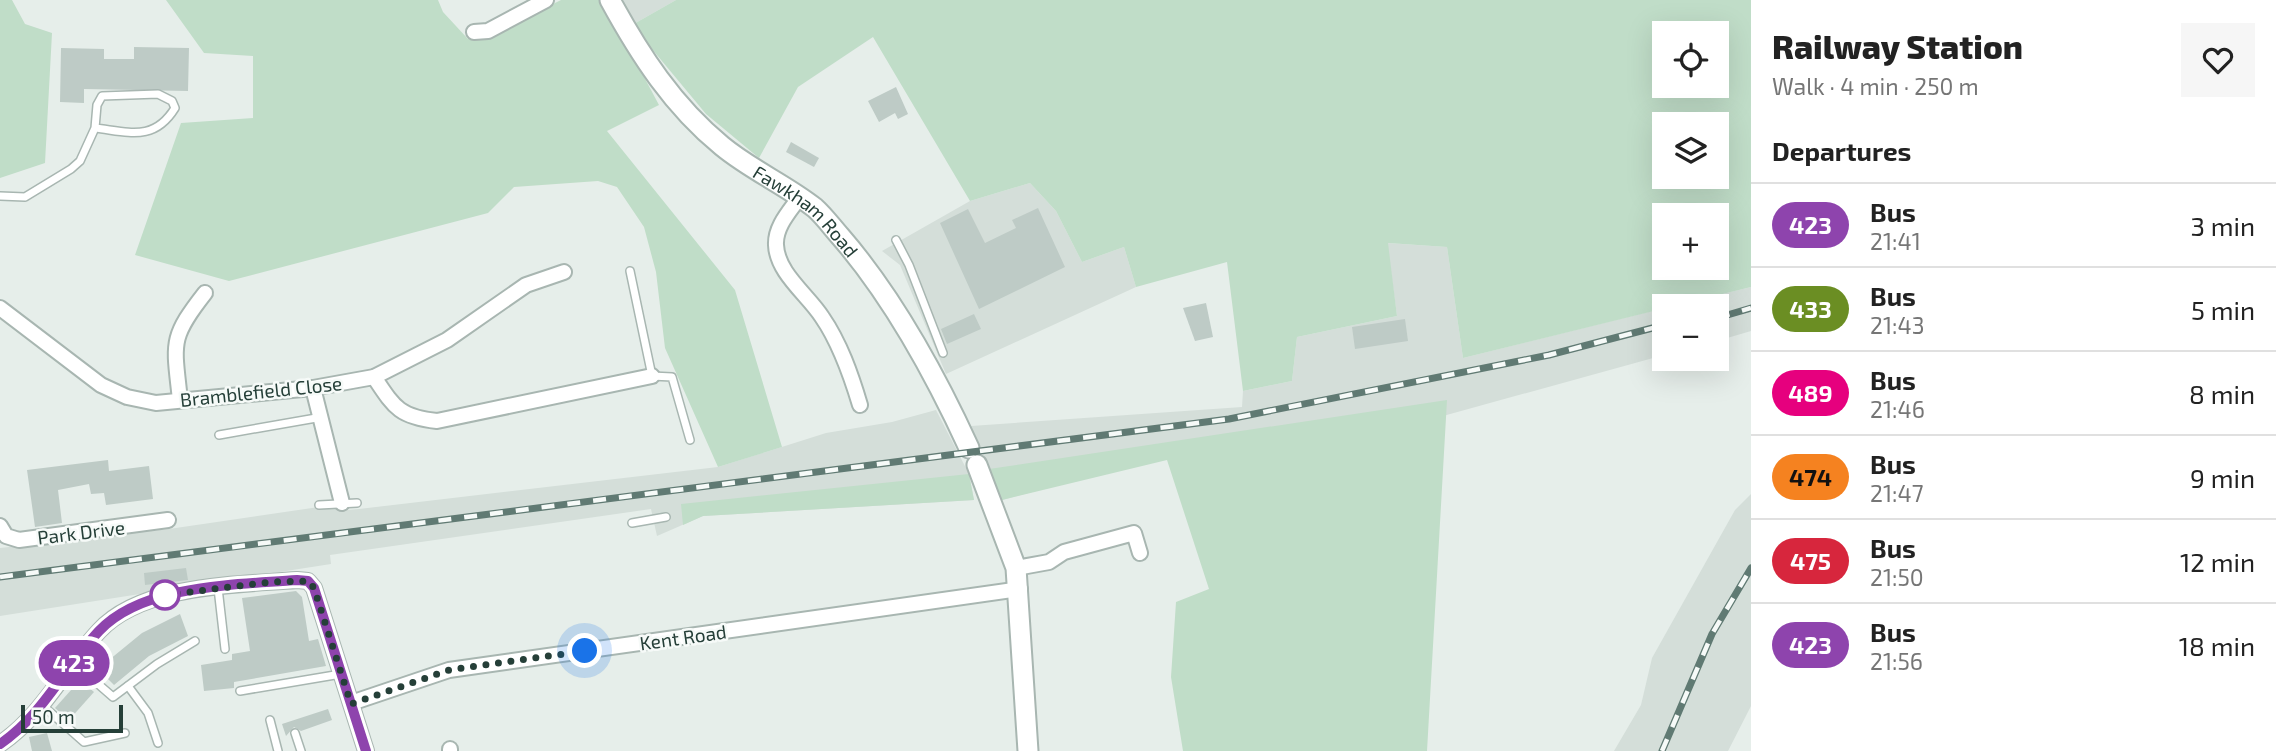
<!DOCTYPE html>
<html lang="en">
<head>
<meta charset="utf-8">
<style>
	:root { --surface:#fff; --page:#f6f6f6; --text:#222; --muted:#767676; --line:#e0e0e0 }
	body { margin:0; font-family:"Exo 2",sans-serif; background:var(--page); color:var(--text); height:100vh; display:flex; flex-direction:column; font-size:26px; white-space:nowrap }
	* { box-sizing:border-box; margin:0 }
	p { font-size:23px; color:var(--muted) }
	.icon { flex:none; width:38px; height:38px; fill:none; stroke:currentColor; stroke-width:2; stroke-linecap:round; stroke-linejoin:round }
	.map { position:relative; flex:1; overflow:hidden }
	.panel { display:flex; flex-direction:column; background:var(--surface); width:525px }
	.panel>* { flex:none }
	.badge { padding:0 14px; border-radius:23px; font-size:24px; line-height:46px }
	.buttons { position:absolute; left:1652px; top:21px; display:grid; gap:14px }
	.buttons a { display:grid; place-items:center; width:77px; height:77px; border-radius:0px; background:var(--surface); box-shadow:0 7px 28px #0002; font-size:35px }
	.scale { position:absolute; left:21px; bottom:18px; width:102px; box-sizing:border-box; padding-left:7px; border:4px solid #253f38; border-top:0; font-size:19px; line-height:24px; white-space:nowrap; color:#253f38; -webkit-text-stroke:5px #f6faf8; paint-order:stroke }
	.you { position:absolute; width:35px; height:35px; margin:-18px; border:5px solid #fff; border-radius:50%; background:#1a73e8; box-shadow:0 0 0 10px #1a73e833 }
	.map>.badge { position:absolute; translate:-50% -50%; box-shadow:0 0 0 4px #fff }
	h2 { padding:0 21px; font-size:26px; line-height:63px }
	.round { display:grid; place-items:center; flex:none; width:74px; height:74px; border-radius:0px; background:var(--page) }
	.overview { display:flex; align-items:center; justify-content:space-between; height:119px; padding:0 21px }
	h1 { font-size:33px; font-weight:800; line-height:52px }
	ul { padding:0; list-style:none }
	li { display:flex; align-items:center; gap:21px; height:84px; padding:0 21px; border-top:2px solid var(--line) }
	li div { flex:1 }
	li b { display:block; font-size:26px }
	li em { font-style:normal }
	li .badge { min-width:77px; font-weight:700; text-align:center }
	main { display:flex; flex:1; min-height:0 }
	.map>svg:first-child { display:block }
	.built { fill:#d4ded9 }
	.green { fill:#c0ddc8; fill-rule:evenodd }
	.building { fill:#becbc6 }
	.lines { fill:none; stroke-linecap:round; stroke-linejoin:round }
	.service-casing { stroke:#a8b6b1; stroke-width:10 }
	.minor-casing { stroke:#a8b6b1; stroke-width:18 }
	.tertiary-casing { stroke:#a8b6b1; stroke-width:23 }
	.service { stroke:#fff; stroke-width:7 }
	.minor { stroke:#fff; stroke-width:14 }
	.tertiary { stroke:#fff; stroke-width:19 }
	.rail-casing { stroke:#607a73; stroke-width:7 }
	.rail { stroke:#f6faf8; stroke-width:4.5; stroke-dasharray:13; stroke-linecap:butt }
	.line-casing { stroke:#fff; stroke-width:16 }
	.line { stroke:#8e44ad; stroke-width:10 }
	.walk { stroke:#253f38; stroke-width:7; stroke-dasharray:0 12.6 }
	.stop-dot { fill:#fff; stroke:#8e44ad; stroke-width:3.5 }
	.labels { text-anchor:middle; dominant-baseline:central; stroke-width:5; stroke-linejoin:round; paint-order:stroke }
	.street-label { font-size:19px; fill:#253f38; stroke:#f6faf8 }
</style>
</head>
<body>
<main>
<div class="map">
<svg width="1751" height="751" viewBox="0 0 1751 751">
	<rect width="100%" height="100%" fill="#e6eeea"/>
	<g class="built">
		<path d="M623,0h53l-44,25z"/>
		<path d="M1030,183l26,28 26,51 42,-15 12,40 -190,87 -46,-109 -18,-14 88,-50z"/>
		<path d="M1387,243l60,4 16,111 201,-50v47l-221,61 -230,28 -211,56 -31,-74 271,-19 1,-16 49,-10 5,-44 100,-21z"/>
		<path d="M1751,287v44l-34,10v-35h-44z"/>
		<path d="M936,410l33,64 5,26 -271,16 -46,20 -6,-27 -321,46 1,9 -331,52v-68l169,-19 177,-26 1,7 12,-1 359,-42 108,-34 66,-11z"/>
		<path d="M1751,494v212l-23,45h-114l27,-46 11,-47 83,-148z"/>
	</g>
	<g class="green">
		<path d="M0,0h12l13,24 27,9 -7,130 -45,15z"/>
		<path d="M166,0h272l5,12 25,27 20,-2 73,-37h42l56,105 -52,26 128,159 47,157 -64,20 -53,-119 -9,-76 -12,-45 -27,-40 -19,-6 -84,6 -26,26 -259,68 -94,-26 46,-132 72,-5v-62l-49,-3z"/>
		<path d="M676,0h1075v287l-288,71 -16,-111 -59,-4 9,73 -100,21 -5,44 -49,10 -16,-129 -91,25 -12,-40 -42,15 -26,-51 -26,-28 -60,18 -97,-164 -75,50 -39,71 -53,-44 -74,-89zM1664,33h53v53h-53zM1664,124h53v53h-53zM1664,215h53v53h-53z"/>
		<path d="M1447,400l-20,351h-244l-12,-74 5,-75 33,-13 -42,-129 -165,40 -13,-31z"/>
		<path d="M969,474l5,26 -271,16 -20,9 -2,-21z"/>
	</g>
	<g class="building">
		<path d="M134,47l55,1 -1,43 -104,-2v14l-24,-1 1,-54 43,1v10h30z"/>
		<path d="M896,87l12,27 -10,5 -3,-6 -16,9 -11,-21z"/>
		<path d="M791,142l28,16 -5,9 -28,-15z"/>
		<path d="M1038,208l27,59 -86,42 -39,-86 28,-14 17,34 31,-15 -4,-8z"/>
		<path d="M1206,303l7,34 -18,4 -12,-33z"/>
		<path d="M974,314l7,15 -34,15 -6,-15z"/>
		<path d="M1405,319l3,22 -53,8 -3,-22z"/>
		<path d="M108,460l1,11 40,-5 4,33 -47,6 -2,-12 -13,1 -2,-10 -31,6 4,33 -27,4 -8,-57z"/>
		<path d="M186,568l2,12 -43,5 -1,-12z"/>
		<path d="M296,591l6,6 7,44 9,-2 8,27 -92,16v6l-30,3 -3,-26 31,-5v-6l18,-3 -8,-53z"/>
		<path d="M180,614l8,22 -39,20 -35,29 -16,-16 44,-36z"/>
		<path d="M80,680l14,12 -25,28 -14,-12z"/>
		<path d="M328,709l4,11 -31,11 -7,-4 -8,9 -4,-12z"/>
		<path d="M47,733l5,18h-20l-3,-14z"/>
	</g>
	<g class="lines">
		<defs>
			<g id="service">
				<path d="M0,196l25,1 46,-28 9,-8 15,-33c34,4 59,14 80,-20l-3,-7 -14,-7 -56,2 -5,9 -2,23"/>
				<path d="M896,240l13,25 34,88"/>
				<path d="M630,271l22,105 20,1 18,63"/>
				<path d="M219,435l103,-18"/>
				<path d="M319,505l38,-2"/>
				<path d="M632,523l34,-6"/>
				<path d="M218,588l7,61"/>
				<path d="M74,663l39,34 44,-33 38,-23"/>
				<path d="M128,686l20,27 10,30"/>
				<path d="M240,691l101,-17"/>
				<path d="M42,705l42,37 41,-9"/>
				<path d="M270,720l8,31"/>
				<path d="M295,733l6,18"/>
			</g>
			<g id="minor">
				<path d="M474,32l14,-1 58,-31"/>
				<path d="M799,198c-10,14 -24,29 -23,47 1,28 32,50 46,72 18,26 29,58 38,88"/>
				<path d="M0,308l101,77 26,12 29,6 157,-15 61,-11 73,-37 79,-55 38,-13"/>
				<path d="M374,377c20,30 25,40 63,44l215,-45"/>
				<path d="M313,388l29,115"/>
				<path d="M180,400c-6,-57 -11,-61 25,-107"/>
				<path d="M0,526l6,10 13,4 149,-20"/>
				<path d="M1016,568l33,-6 15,-10 70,-19 6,20"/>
				<path d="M351,703l98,-33 571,-81"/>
				<path d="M0,744c42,-28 65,-76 99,-113 43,-47 138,-46 198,-51l11,1 6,7 52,163"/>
				<path d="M450,749v2"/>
			</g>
			<g id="tertiary">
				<path id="s1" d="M610,0c30,55 63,106 112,146 29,24 64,39 93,62 9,8 17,19 25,28 53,61 95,138 129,212"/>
				<path d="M977,465l39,103 12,183"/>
			</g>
		</defs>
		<use href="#service" class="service-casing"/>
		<use href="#minor" class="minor-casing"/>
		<use href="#tertiary" class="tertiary-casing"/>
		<use href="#service" class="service"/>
		<use href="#minor" class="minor"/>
		<use href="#tertiary" class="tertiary"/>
		<defs>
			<g id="rail">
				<path d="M1717,318l34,-10"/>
				<path d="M0,577l1229,-158 320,-64 115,-30"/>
				<path d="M1662,751l50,-117 39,-66"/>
			</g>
		</defs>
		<use href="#rail" class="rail-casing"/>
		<use href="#rail" class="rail"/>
	</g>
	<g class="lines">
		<defs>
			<path id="line" d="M0,744c42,-28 65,-77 99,-113 44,-47 137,-46 198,-51l11,1 6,7 52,163"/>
		</defs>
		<use href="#line" class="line-casing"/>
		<use href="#line" class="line"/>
		<path class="walk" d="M165,595l106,-13 37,-1 6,7 37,116 98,-34 136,-19"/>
	</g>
	<circle class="stop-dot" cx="165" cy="595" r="14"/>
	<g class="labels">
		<g class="street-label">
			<text stroke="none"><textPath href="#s1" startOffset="292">Fawkham Road</textPath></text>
			<text transform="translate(261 391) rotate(-6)">Bramblefield Close</text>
			<text transform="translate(81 532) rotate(-7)">Park Drive</text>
			<text transform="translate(683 637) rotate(-8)">Kent Road</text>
		</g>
	</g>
</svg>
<div class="buttons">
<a><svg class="icon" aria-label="locate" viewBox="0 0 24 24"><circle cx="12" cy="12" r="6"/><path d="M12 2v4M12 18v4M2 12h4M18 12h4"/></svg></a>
<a><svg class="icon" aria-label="layers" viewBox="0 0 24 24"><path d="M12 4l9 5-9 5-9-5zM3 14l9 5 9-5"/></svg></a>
<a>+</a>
<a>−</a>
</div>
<div class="scale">50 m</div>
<div class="you" style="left:585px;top:651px"></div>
<b class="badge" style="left:74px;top:663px;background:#8e44ad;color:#fff">423</b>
</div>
<section class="panel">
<div class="overview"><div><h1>Railway Station</h1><p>Walk · 4 min · 250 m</p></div><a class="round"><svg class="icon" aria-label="heart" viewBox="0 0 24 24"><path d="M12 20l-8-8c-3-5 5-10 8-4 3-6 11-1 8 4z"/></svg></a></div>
<h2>Departures</h2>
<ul>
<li><span class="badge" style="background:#8e44ad;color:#fff">423</span><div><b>Bus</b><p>21:41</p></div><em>3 min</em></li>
<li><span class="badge" style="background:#6b8e23;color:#fff">433</span><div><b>Bus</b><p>21:43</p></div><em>5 min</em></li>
<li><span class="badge" style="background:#e6007e;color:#fff">489</span><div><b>Bus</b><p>21:46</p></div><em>8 min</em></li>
<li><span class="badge" style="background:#f58220;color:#111">474</span><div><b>Bus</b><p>21:47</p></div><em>9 min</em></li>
<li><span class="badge" style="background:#d7263d;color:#fff">475</span><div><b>Bus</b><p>21:50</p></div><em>12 min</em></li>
<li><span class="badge" style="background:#8e44ad;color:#fff">423</span><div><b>Bus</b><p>21:56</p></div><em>18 min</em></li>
</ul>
</section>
</main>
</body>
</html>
